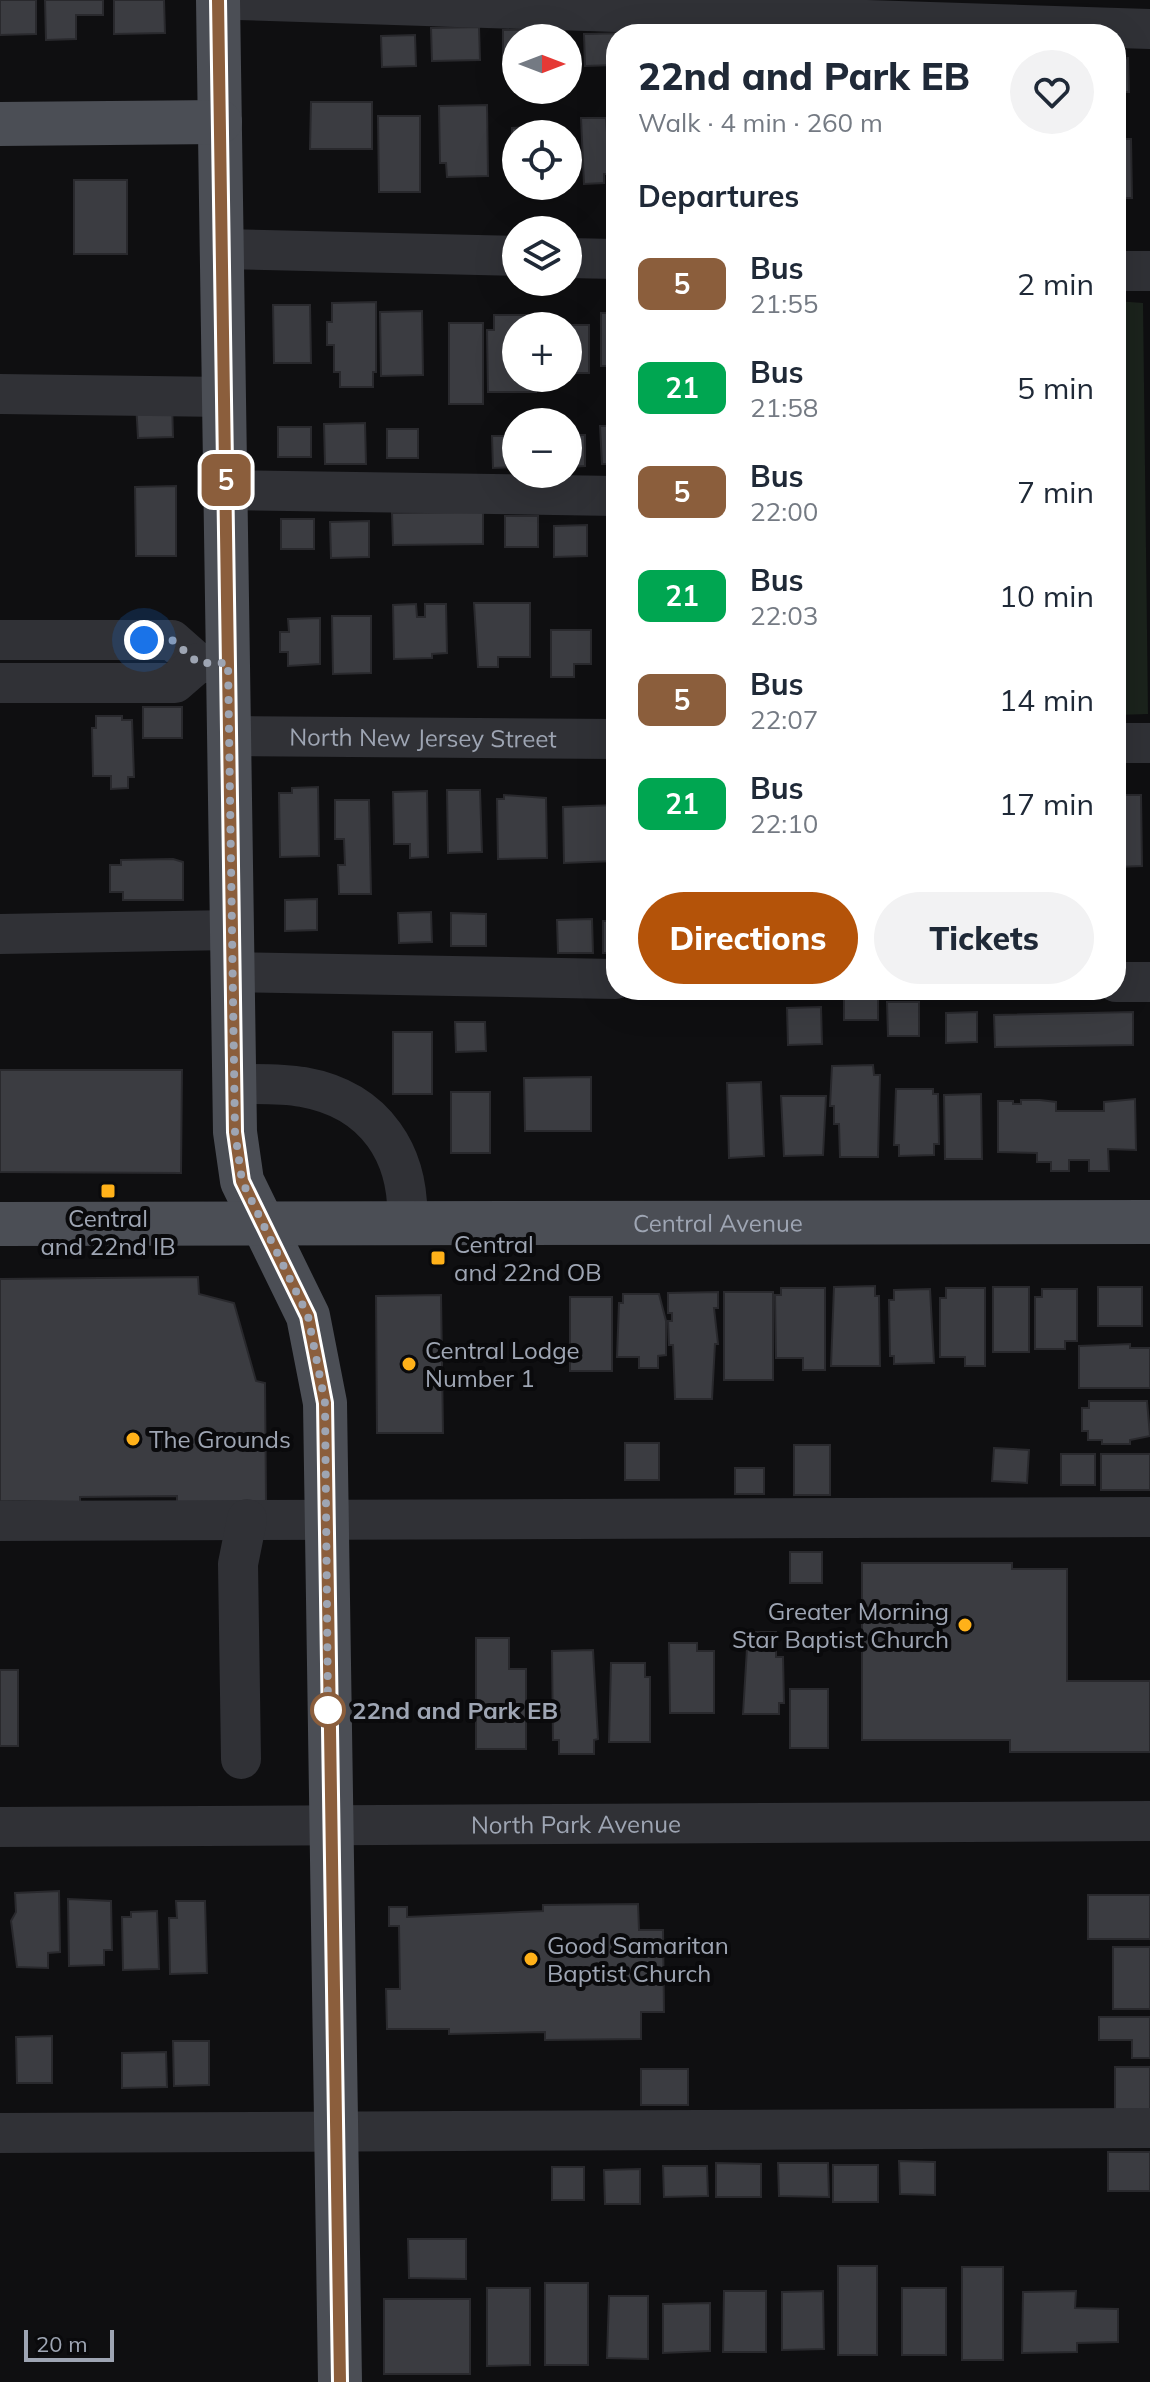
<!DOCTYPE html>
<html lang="en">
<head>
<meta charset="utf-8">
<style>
	:root { --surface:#fff; --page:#f2f2f3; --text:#1f2937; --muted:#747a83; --accent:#b45309 }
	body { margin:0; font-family:Mulish,sans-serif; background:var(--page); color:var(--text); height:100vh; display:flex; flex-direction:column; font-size:30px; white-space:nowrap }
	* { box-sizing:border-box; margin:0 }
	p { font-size:26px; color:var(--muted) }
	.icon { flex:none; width:44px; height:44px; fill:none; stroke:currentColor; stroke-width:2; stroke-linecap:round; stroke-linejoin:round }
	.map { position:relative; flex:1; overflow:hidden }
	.details { position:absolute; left:606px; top:24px; width:520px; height:976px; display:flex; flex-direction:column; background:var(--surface); border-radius:32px; box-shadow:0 8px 32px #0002 }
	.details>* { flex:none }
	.badge { padding:0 16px; border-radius:12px; font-size:28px; line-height:52px }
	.needle { width:52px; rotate:90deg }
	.controls { position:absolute; left:502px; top:24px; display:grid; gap:16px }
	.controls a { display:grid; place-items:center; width:80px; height:80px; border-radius:50%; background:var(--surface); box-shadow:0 8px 32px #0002; font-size:40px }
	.scale { position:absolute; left:24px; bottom:20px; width:90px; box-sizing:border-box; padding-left:8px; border:4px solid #9ea5b3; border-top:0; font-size:22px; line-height:28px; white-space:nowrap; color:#9ea5b3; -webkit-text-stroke:6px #0a0a0c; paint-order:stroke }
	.you { position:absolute; width:40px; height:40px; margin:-20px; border:6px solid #fff; border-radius:50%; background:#1a73e8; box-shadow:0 0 0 12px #1a73e833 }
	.map>.badge { position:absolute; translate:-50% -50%; box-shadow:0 0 0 4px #fff }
	h2 { padding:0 32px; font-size:30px; line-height:72px }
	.round { display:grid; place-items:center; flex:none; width:84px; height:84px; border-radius:42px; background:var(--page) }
	.headline { display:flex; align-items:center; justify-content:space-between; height:136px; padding:0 32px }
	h1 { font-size:38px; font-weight:800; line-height:60px }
	.cta { display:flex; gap:16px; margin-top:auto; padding:16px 32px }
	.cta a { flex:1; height:92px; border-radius:48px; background:var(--accent); color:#fff; font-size:32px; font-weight:800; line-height:92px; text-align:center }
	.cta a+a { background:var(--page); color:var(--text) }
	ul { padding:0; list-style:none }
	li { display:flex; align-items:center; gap:24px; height:104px; padding:0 32px }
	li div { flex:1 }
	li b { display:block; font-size:30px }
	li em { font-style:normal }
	li .badge { min-width:88px; font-weight:700; text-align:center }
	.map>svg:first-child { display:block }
	.green { fill:#1b231c }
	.building { fill:#3b3c41; stroke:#29292d; stroke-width:2 }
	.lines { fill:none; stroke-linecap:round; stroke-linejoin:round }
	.minor { stroke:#303136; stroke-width:40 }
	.major { stroke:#4b4e55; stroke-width:44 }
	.line-casing { stroke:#fff; stroke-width:18 }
	.line { stroke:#8b5e3c; stroke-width:12 }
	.walk { stroke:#9ea5b3; stroke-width:8; stroke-dasharray:0 14.4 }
	.poi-dot { fill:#ffb119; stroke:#0a0a0c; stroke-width:3 }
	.stop-dot { fill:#fff; stroke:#8b5e3c; stroke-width:4 }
	.labels { text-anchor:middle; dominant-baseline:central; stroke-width:8; stroke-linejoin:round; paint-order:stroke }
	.street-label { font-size:24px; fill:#9ea5b3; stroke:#0a0a0c }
	.poi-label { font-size:24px; fill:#9ea5b3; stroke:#0a0a0c; text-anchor:start }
	.stop-label { font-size:24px; font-weight:bold; fill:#9ea5b3; stroke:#0a0a0c; text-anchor:start }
</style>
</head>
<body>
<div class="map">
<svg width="1150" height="2382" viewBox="0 0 1150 2382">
	<rect width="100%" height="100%" fill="#0f0f11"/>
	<path class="green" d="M1116,301l27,2 5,411 -32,1z"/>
	<g class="building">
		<path d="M0,0h36v34l-36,1z"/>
		<path d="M45,0h58v15h-27v24l-30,1z"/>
		<path d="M114,0h50l1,33 -51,1z"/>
		<path d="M479,27l1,33 -48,1 -1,-33z"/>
		<path d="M562,29l1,9h-47v23h-13v-31z"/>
		<path d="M631,33l-15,1v31l-31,1 -1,-32z"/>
		<path d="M415,35l1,31 -34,1 -1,-31z"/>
		<path d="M1128,58l1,34h-13v-33z"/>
		<path d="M311,102h61v47h-62z"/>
		<path d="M487,105l1,71 -41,1 -1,-14h-6l-1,-57z"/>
		<path d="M378,116h42v76h-41z"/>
		<path d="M581,118h25l1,14h6v-13h3v55h-12v9l-20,1z"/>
		<path d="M559,126v8h-43v43h-3l-1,-49z"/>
		<path d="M1116,139h15l1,59h-16z"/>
		<rect x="74" y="180" width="53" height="74"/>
		<path d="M376,302v70h-3v15h-33v-15h-6v-27h-7v-23h5v-19z"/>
		<path d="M273,305h37l1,58h-37z"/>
		<path d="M422,311l1,64 -42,1 -1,-64z"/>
		<rect x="601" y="313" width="15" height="53"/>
		<path d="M494,315h34v11h-12v52h19l1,14h-48l-1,-62h7z"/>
		<rect x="449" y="323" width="34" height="81"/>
		<path d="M544,325h45v48h-21v-47z"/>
		<path d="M172,401l1,36 -35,1 -2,-35z"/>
		<path d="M365,423l1,41h-41l-1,-40z"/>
		<path d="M600,426h16v38h-14z"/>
		<rect x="278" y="427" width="33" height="30"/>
		<rect x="387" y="429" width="31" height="29"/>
		<path d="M568,435h17v31l-17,1z"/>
		<path d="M492,436h24v31l-23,1z"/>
		<path d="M176,486v70h-40l-1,-69z"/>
		<path d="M483,512v32l-90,1 -1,-32z"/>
		<rect x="505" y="516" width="33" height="31"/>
		<rect x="281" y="519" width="33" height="30"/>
		<path d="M369,521v36l-38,1 -1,-36z"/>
		<path d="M587,525v31l-33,1v-31z"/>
		<path d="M611,585h5v99l-3,-10z"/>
		<path d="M474,603h56v54h-32v10h-20z"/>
		<path d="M416,604l1,13h8v-13h21l1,49 -15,1v4l-38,1 -1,-54z"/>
		<path d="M332,616h39v57l-38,1z"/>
		<path d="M320,618v46l-32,2v-14h-8v-20h9l-1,-13z"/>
		<path d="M551,630h40v34h-17v13h-23z"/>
		<rect x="143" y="707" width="39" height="31"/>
		<path d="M96,716h26v4h10l2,57h-6v11l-17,1v-13h-18l-1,-48h4z"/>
		<path d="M318,787l1,69 -39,1 -1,-64h13v-5z"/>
		<path d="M447,790h33l2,62 -34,1z"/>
		<path d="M427,791l1,66 -18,1v-14h-16l-1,-52z"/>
		<path d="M504,795l42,3 1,60 -49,1 -1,-60h7z"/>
		<path d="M1116,795h25l1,71 -26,1z"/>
		<path d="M335,800h34l2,94h-32l-1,-29h7l-1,-26h-9z"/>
		<path d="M616,805v56l-52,2 -1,-56z"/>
		<path d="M173,859l10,3v38h-60v-8h-13v-27h11v-5z"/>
		<path d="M317,899v31l-32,1v-31z"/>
		<path d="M431,912l1,30 -33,1 -1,-30z"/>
		<path d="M451,913l35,1v32h-35z"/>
		<path d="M592,919l1,34h-35l-1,-33z"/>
		<rect x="603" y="921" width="13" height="32"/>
		<rect x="844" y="991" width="34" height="29"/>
		<path d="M887,1002h32v34h-31z"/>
		<path d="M821,1007l1,37 -34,1 -1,-37z"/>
		<path d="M977,1012v30l-31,1v-30z"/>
		<path d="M1133,1012v33l-138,2 -1,-32z"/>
		<path d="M455,1022h30l1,29 -30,1z"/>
		<rect x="393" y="1032" width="39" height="62"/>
		<path d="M873,1065l1,10h6l-2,82h-38l-1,-33h-5v-18h-4l2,-40z"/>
		<path d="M0,1070h182l-1,103 -181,-1z"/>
		<path d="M591,1077v54h-66l-1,-53z"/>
		<path d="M761,1082l3,74 -35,2 -2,-75z"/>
		<path d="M896,1089h37v5h5l1,50h-5v11l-35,1v-11h-5z"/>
		<rect x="451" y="1092" width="39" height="61"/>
		<path d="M981,1094l1,65h-37l-1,-64z"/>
		<path d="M781,1096h45l-3,59 -39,1z"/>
		<path d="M1135,1099l1,51 -28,-1 1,22h-20v-11h-20v11h-18v-9h-14v-9l-39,-1v-51h15v3h8v-4h19l16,2v9h48v-9z"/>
		<path d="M198,1277l1,17 35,9 22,78 9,2 1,119h-89v-6l-97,1v5l-80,-1v-222z"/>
		<path d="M875,1286v10h4l1,70h-49l3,-79z"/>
		<rect x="993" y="1287" width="36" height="65"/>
		<rect x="1098" y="1287" width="44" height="39"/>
		<path d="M781,1288h44v82h-22v-12h-27l-1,-63h6z"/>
		<path d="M946,1288h39v78h-20v-9h-25v-59h6z"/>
		<path d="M930,1289l4,74 -40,1v-8h-4l-1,-56h5v-10z"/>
		<path d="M1042,1289h35v52h-12v8h-30v-52h7z"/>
		<path d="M718,1292v16h-4l4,36h-3l-3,55h-37l-2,-54h-4l-1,-24h4v-8h-4v-20z"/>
		<rect x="724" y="1292" width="49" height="88"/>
		<path d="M623,1294h36l7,27v34l-8,1v12h-19v-11h-22l2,-54h4z"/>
		<path d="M441,1295l2,138h-66l-1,-137z"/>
		<rect x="570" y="1297" width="42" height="74"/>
		<path d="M1130,1344v4h20v40h-71v-42z"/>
		<path d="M1089,1401h58l3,35 -20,4v4h-28v-4h-14v-9h-6v-23h7z"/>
		<rect x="625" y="1443" width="34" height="37"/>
		<rect x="794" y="1445" width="36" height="50"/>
		<path d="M994,1448l35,2 -2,33 -35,-2z"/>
		<rect x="1061" y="1454" width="34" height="31"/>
		<rect x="1101" y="1454" width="49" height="36"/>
		<rect x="735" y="1468" width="29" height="26"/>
		<rect x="790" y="1552" width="32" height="31"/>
		<path d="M862,1563h150v6h55v112h83v71h-140v-12h-148z"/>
		<path d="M748,1632h28v25h7l1,46h-5v11h-36z"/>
		<path d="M476,1638h33v31h17v80h-50z"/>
		<path d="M669,1643h28v8h17v62h-44z"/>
		<path d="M593,1650l5,89 -4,1v14h-35v-14h-6l-1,-89z"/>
		<path d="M611,1663h34v14h5v65h-41z"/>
		<rect x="0" y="1670" width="18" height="76"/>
		<rect x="790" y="1689" width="38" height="59"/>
		<path d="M59,1891l1,61 -12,1v15l-31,-1 -6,-46 5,-9 -1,-19z"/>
		<rect x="1088" y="1895" width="62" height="44"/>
		<path d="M68,1899l43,2 1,49h-8v15l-35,1z"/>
		<path d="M176,1901h29l2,72 -37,1 -1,-56h8z"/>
		<path d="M638,1904l1,26h24l1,82h-23v27l-96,1v-8l-96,2v-5h-62l-1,-40h14l-1,-63h-10v-19h18v10l136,-6v-6z"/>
		<path d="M157,1911l2,58 -36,1 -1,-53h9v-5z"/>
		<rect x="1113" y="1947" width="37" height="62"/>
		<path d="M1099,2017h51v41h-18v-18h-33z"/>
		<path d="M52,2036v47h-35l-1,-46z"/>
		<path d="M173,2041h36v44l-35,1z"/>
		<path d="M166,2052l1,35 -45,1v-35z"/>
		<rect x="1115" y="2067" width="35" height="44"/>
		<rect x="641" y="2069" width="47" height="36"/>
		<rect x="1108" y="2152" width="42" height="39"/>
		<path d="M899,2161l36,1v33l-35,-1z"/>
		<path d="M716,2163l45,1v33h-45z"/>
		<path d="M778,2163h50l1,34 -50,-1z"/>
		<rect x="833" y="2165" width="45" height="37"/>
		<path d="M663,2166h44l1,30 -44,1z"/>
		<rect x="552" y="2167" width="32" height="33"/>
		<path d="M640,2169v35h-35l-1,-34z"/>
		<path d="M408,2239h58v40l-57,-1z"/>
		<rect x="838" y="2266" width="39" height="89"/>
		<rect x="962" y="2267" width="41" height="93"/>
		<rect x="545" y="2283" width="43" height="82"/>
		<path d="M487,2288h43v77l-43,1z"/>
		<rect x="902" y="2288" width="44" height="67"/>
		<path d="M724,2291h42v61h-43z"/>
		<path d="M823,2291l1,58 -42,1v-58z"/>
		<path d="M1076,2291l-1,17 43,1v33l-41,1v9l-55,1 1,-61z"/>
		<path d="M609,2296h39v63l-41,-1z"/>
		<rect x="384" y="2299" width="86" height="75"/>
		<path d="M710,2303v48l-47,2v-49z"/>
	</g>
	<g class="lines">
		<g class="minor">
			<path d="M238,0l912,29"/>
			<path d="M223,249l293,7"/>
			<path d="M568,258l48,1"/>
			<path d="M1116,271h34"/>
			<path d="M0,394l225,3"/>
			<path d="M226,490l390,6"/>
			<path d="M0,640h172l26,23"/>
			<path d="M0,683h175l23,-20h30"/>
			<path id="s1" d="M229,736l387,3"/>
			<path d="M1116,743h34"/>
			<path d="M0,934l232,-4"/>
			<path d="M233,972l383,7"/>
			<path d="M1116,982h34"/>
			<path d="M234,1084c23,0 47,-1 69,3 73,13 108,68 104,138"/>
			<path d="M0,1521l1150,-4"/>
			<path d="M241,1759l-3,-195 9,-45"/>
			<path id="s2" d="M0,1827l1150,-6"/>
			<path d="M0,2133l1150,-5"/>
		</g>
		<g class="major">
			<path d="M218,0l17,1132 7,49 66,135 17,87 15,979"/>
			<path d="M0,124l220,-2"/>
			<path id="s3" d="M0,1224l1150,-2"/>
		</g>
	</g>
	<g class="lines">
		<defs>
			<path id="line" d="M218,0l17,1132 7,49 66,135 17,87 15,979"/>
		</defs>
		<use href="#line" class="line-casing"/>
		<use href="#line" class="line"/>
		<path class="walk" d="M144,640h28l26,23h30l7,469 7,49 66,135 17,87 3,307"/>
	</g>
	<g class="poi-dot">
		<rect x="100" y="1183" width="16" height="16" rx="4"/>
		<rect x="430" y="1250" width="16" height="16" rx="4"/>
		<circle cx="409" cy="1364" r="8"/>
		<circle cx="133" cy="1439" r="8"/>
		<circle cx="965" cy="1625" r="8"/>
		<circle cx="531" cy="1959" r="8"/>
	</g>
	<circle class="stop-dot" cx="328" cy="1710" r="16"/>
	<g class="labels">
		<g class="street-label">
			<text stroke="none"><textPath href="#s1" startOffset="194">North New Jersey Street</textPath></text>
			<text stroke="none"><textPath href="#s3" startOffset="718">Central Avenue</textPath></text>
			<text stroke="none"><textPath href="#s2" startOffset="576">North Park Avenue</textPath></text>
		</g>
		<g class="poi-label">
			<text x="108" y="1218" text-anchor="middle">Central<tspan x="108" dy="28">and 22nd IB</tspan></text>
			<text x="454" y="1244">Central<tspan x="454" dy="28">and 22nd OB</tspan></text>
			<text x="425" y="1350">Central Lodge<tspan x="425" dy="28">Number 1</tspan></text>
			<text x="149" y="1439">The Grounds</text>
			<text x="949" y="1611" text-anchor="end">Greater Morning<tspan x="949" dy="28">Star Baptist Church</tspan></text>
			<text x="547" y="1945">Good Samaritan<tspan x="547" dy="28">Baptist Church</tspan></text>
		</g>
		<g class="stop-label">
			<text x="352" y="1710">22nd and Park EB</text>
		</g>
	</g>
</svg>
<div class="controls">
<a><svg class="needle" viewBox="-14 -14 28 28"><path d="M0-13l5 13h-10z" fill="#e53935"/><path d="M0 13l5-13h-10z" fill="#747a83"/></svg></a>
<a><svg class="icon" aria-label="locate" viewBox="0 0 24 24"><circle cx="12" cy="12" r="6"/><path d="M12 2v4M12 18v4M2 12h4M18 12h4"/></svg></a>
<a><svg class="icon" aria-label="layers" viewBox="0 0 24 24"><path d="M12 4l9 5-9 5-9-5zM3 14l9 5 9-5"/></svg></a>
<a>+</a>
<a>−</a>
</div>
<div class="scale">20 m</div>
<div class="you" style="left:144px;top:640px"></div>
<b class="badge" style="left:226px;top:480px;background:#8b5e3c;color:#fff">5</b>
<section class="details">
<div class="headline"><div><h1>22nd and Park EB</h1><p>Walk · 4 min · 260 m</p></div><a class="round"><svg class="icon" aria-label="heart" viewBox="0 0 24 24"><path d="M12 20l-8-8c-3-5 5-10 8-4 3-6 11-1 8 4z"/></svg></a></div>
<h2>Departures</h2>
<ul>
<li><span class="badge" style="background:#8b5e3c;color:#fff">5</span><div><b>Bus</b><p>21:55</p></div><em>2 min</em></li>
<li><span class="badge" style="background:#00a651;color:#fff">21</span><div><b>Bus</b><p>21:58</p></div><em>5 min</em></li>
<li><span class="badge" style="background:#8b5e3c;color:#fff">5</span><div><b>Bus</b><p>22:00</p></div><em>7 min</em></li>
<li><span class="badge" style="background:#00a651;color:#fff">21</span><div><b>Bus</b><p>22:03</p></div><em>10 min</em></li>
<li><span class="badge" style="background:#8b5e3c;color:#fff">5</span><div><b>Bus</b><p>22:07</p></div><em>14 min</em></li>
<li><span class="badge" style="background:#00a651;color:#fff">21</span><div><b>Bus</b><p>22:10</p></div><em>17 min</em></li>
</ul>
<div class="cta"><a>Directions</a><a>Tickets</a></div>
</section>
</div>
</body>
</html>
